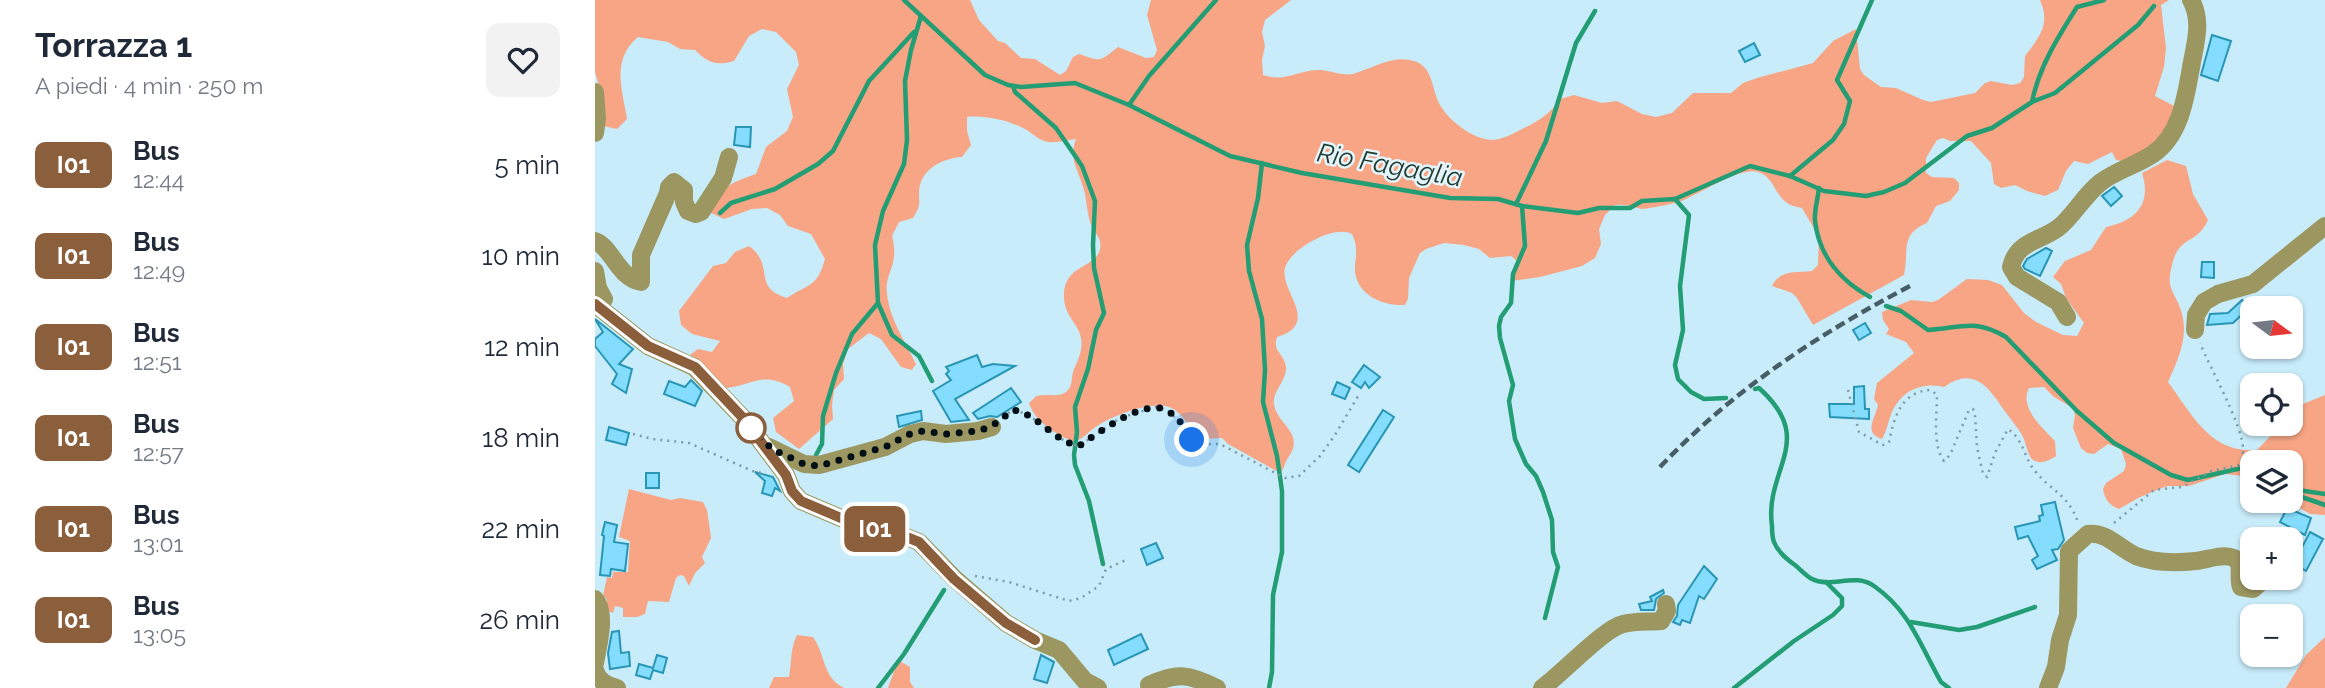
<!DOCTYPE html>
<html lang="it">
<head>
<meta charset="utf-8">
<style>
	:root { --surface:#fff; --page:#f2f2f3; --text:#1f2937; --muted:#747a83 }
	body { margin:0; font-family:Raleway,sans-serif; background:var(--page); color:var(--text); height:100vh; display:flex; flex-direction:column; font-size:26px; white-space:nowrap }
	* { box-sizing:border-box; margin:0 }
	p { font-size:23px; color:var(--muted) }
	.icon { flex:none; width:38px; height:38px; fill:none; stroke:currentColor; stroke-width:2; stroke-linecap:round; stroke-linejoin:round }
	.map { position:relative; flex:1; overflow:hidden }
	.panel { display:flex; flex-direction:column; background:var(--surface); width:595px }
	.panel>* { flex:none }
	.badge { padding:0 14px; border-radius:10px; font-size:24px; line-height:46px }
	.needle { width:46px; rotate:105deg }
	.controls { position:absolute; left:1645px; top:296px; display:grid; gap:14px }
	.controls a { display:grid; place-items:center; width:63px; height:63px; border-radius:14px; background:var(--surface); box-shadow:0 2px 5px #0004; font-size:35px }
	.you { position:absolute; width:35px; height:35px; margin:-18px; border:5px solid #fff; border-radius:50%; background:#1a73e8; box-shadow:0 0 0 10px #1a73e833 }
	.map>.badge { position:absolute; translate:-50% -50%; box-shadow:0 0 0 4px #fff }
	.round { display:grid; place-items:center; flex:none; width:74px; height:74px; border-radius:14px; background:var(--page) }
	.summary { display:flex; align-items:center; justify-content:space-between; height:119px; padding:0 35px }
	h1 { font-size:33px; font-weight:700; line-height:52px }
	ul { padding:0; list-style:none }
	li { display:flex; align-items:center; gap:21px; height:91px; padding:0 35px }
	li div { flex:1 }
	li b { display:block; font-size:26px }
	li em { font-style:normal }
	li .badge { min-width:77px; font-weight:700; text-align:center }
	main { display:flex; flex:1; min-height:0 }
	.map>svg:first-child { display:block }
	.green { fill:#f7a584 }
	.lines { fill:none; stroke-linecap:round; stroke-linejoin:round }
	.stream { stroke:#229d74; stroke-width:4.5 }
	.building { fill:#84ddfc; stroke:#2995b5; stroke-width:2 }
	.path { stroke:#7d9aa5; stroke-width:2.5; stroke-dasharray:2 5; stroke-linecap:butt }
	.minor { stroke:#9c9661; stroke-width:18 }
	.rail { stroke:#475e67; stroke-width:4.5; stroke-dasharray:10 5; stroke-linecap:butt }
	.line-casing { stroke:#fff; stroke-width:16 }
	.line { stroke:#8b5e3c; stroke-width:10 }
	.walk { stroke:#000f16; stroke-width:7; stroke-dasharray:0 12.6 }
	.stop-dot { fill:#fff; stroke:#8b5e3c; stroke-width:3.5 }
	.labels { text-anchor:middle; dominant-baseline:central; stroke-width:5; stroke-linejoin:round; paint-order:stroke }
	.water-label { font-size:26px; font-style:italic; fill:#213a2e; stroke:#e4f6fd }
</style>
</head>
<body>
<main>
<section class="panel">
<div class="summary"><div><h1>Torrazza 1</h1><p>A piedi · 4 min · 250 m</p></div><a class="round"><svg class="icon" aria-label="heart" viewBox="0 0 24 24"><path d="M12 20l-8-8c-3-5 5-10 8-4 3-6 11-1 8 4z"/></svg></a></div>
<ul>
<li><span class="badge" style="background:#8b5e3c;color:#fff">I01</span><div><b>Bus</b><p>12:44</p></div><em>5 min</em></li>
<li><span class="badge" style="background:#8b5e3c;color:#fff">I01</span><div><b>Bus</b><p>12:49</p></div><em>10 min</em></li>
<li><span class="badge" style="background:#8b5e3c;color:#fff">I01</span><div><b>Bus</b><p>12:51</p></div><em>12 min</em></li>
<li><span class="badge" style="background:#8b5e3c;color:#fff">I01</span><div><b>Bus</b><p>12:57</p></div><em>18 min</em></li>
<li><span class="badge" style="background:#8b5e3c;color:#fff">I01</span><div><b>Bus</b><p>13:01</p></div><em>22 min</em></li>
<li><span class="badge" style="background:#8b5e3c;color:#fff">I01</span><div><b>Bus</b><p>13:05</p></div><em>26 min</em></li>
</ul>
</section>
<div class="map">
<svg width="1730" height="688" viewBox="0 0 1730 688">
	<rect width="100%" height="100%" fill="#c8ecfa"/>
	<g class="green">
		<path d="M0,0h375l9,20 19,21 7,2 16,15 14,1 25,16 6,-4 7,-14 6,-3c22,7 19,9 39,-7l28,11 8,-1 3,-7 -10,-35 4,-15h140l-26,20 -3,12 3,14 -3,14 1,15c24,8 35,-6 58,-5 10,1 22,6 32,4 18,-5 37,-18 57,-14 22,4 21,24 28,41 8,18 35,39 55,39 9,-1 18,-5 25,-9 17,-8 32,-16 42,-32l14,-4 28,8 15,-2 25,13 14,3 16,-4 21,-20h38l12,-10 14,-5 56,-15 20,-22 23,-12 4,40 4,6 17,12 15,1 27,12 8,2 44,-9 10,-10 6,-2 21,4 8,-2 4,-6 1,-21c14,-19 26,-31 15,-56h129l-8,5 5,43 -2,19 -9,29 23,12 -23,40 -34,13 -5,-1 -4,-8 -24,12 -14,-3 -8,10 -8,19 -13,6 -18,-5 -12,-6 -14,3 -7,-4 -3,-21 -20,-22h-21l-7,-3 -6,2 -11,18v15l6,4 22,1 5,5v7l-9,11 -14,5 -9,17c-27,11 -18,27 -23,52l-91,50 -16,-27 -5,-5 -20,-7c8,-17 25,-13 40,-15l6,-6 1,-28 -17,-29c-4,-1 -11,-2 -15,-5 -12,-8 -14,-27 -29,-31 -18,-5 -57,21 -74,28 -6,3 -38,9 -42,9 -10,-2 -16,-5 -27,-4l-10,10 -6,14 2,15 -6,14 -13,8 -42,11 -29,4 7,-13 -1,-7 -6,-5 -21,2 -11,-9 -15,-4 -20,-2 -18,6 -6,4 -11,25 -1,21 -3,6c-19,1 -43,-7 -49,-28 -4,-15 5,-24 -4,-43 -18,-10 -62,15 -67,34 -6,23 37,55 -8,69 -5,15 7,16 9,30 1,14 -14,24 -12,37 3,21 32,29 14,54 -4,5 -3,10 -8,15l-52,-29 -6,-6 -22,1c-10,-8 -14,-21 -25,-29 -17,-13 -61,5 -78,16 -8,5 -13,12 -22,16 -17,-6 -41,-21 -46,-39 3,-2 5,-6 8,-7 10,-3 23,3 31,-6 5,-5 3,-14 6,-21 22,-43 -11,-43 -10,-74 0,-34 41,-26 36,-54 -1,-5 -6,-9 -8,-14 -5,-11 -5,-25 -8,-37 -5,-19 -16,-31 -8,-51 -8,1 -20,4 -28,3 -11,-2 -16,-10 -25,-14 -16,-8 -39,-13 -56,-11v14l4,14 -9,12c-19,1 -42,12 -43,35 0,14 2,13 -6,26l-14,4 -7,14c8,31 -8,35 -5,58 3,26 18,47 29,70l-4,6 -11,-3 -20,-28 -12,-6 -21,16 -5,15 1,15 -10,11 -2,15 1,14 -34,30 -23,-17 -3,-14 21,-17 -4,-14c-30,-18 -41,2 -70,1l-30,-33 8,-6 14,3 8,-11 -28,-7 -11,-9 -2,-14 34,-45 13,-3 9,-11 14,-6c27,20 2,41 38,52 22,-15 30,-10 38,-39l-14,-25 -23,-8 -8,-11 -13,-7 -15,1 -28,10 -13,-6c3,-24 24,-32 45,-39l10,-27 21,-16 6,-14 -6,-28 12,-24 -3,-13 -20,-20 -14,-3 -13,7 -15,25c-18,5 -26,2 -39,-11l-15,-1 -12,-7 -30,-5c-27,23 -16,51 -11,82l-10,10 -14,-3 -1,-30 -7,-24z"/>
		<path d="M1572,160l19,6 7,28 15,26c-10,21 -21,17 -30,30 -4,5 -7,18 -8,25 -2,13 5,20 9,30 12,28 0,52 -11,77 24,32 42,72 89,68l25,-26h9v-10l7,-8 27,-11v120l-15,-1 -22,-13 3,-1v-38h-39v15l-27,-3 -36,12h-22l-27,11 -21,12c-10,-4 -14,-9 -16,-20l3,-6 18,-12 2,-7 -5,-15 -13,-5 -14,10 -7,-1 -6,-5 -8,-20 2,-13 -2,-7 -19,-11 -10,-10 -15,1c-10,20 13,39 26,53l1,15c-7,5 -18,10 -25,2 -4,-6 -5,-15 -8,-21 -5,-10 -13,-18 -19,-27 -16,-24 -31,-44 -60,-23 -22,-5 -42,3 -52,25 -4,9 -5,19 -10,27 -19,-6 -7,-20 -4,-34l-4,-6 3,-16 37,-30 -8,-11 -20,-8 3,-5 -6,-9 -1,-8 29,-12 21,2 6,-2 29,-21 21,1 14,5 22,28 12,9 27,13 14,1 7,-13 -18,-25 -5,-14 -8,-7 12,-16 26,-11 15,-23c30,-6 46,-23 36,-54z"/>
		<path d="M34,489l42,11 9,-2 23,4 4,8 4,28 -9,19 3,6 -10,10 -6,13 -5,-10 -4,-1 -4,3 -7,24 -21,-1 -3,13 -8,3h-14v-9l-8,-2 -2,7 -7,-3 1,-11 -4,-3 4,-19 5,1 1,-6h15l2,-31 -11,-4z"/>
		<path d="M202,635l16,2c13,18 9,40 31,51h-75l5,-11h15c3,-16 1,-28 8,-42z"/>
		<path d="M1730,637v51h-39l20,-33z"/>
		<path d="M303,660l12,7v15l4,6h-26z"/>
	</g>
	<g class="lines">
		<g class="stream">
			<path d="M309,0l81,75 23,10 13,2 54,-4 54,22 101,51 72,17 148,25 48,1 24,7 56,7 21,-5h31l12,-7 33,-2 14,16 -9,71 3,44 -8,35 3,14 13,13 13,7 22,-1"/>
			<path d="M418,86l2,6 41,36 26,38 13,35 -2,44 1,23 10,45 -8,17 -8,39 -13,38 2,25 -3,23 1,10 14,36 14,63"/>
			<path d="M1437,102c7,-35 26,-65 45,-95l27,-7"/>
			<path d="M534,105l20,-29 67,-76"/>
			<path d="M667,163l-4,35 -11,47 2,26 13,48 3,51 -2,32 14,54 5,35v61l-9,43 -1,77 -3,16"/>
			<path d="M1195,176l43,-36 11,-16 6,-23 -13,-21 35,-80"/>
			<path d="M1224,188c-1,10 -5,23 -4,33 4,35 26,60 55,76"/>
			<path d="M1080,199l75,-33 40,10 34,15 42,5 18,-4 21,-9 62,-47 25,-8 40,-26 23,-9 83,-68 16,-19"/>
			<path d="M921,204l30,-63 30,-98 19,-32"/>
			<path d="M927,206l3,40 -12,28 -2,29 -10,14 -2,9 1,12 13,47 -4,16 6,38 11,25 10,12 7,16 9,28 1,32 5,15 -13,51"/>
			<path d="M125,213l11,-10 44,-14 43,-25 15,-13 36,-70 45,-49"/>
			<path d="M283,303l14,32 27,21 13,25"/>
			<path d="M1291,306l15,5 27,19c33,-2 46,-12 78,7l71,74 37,32 57,32 17,5 54,-12 10,4"/>
			<path d="M1160,389l4,-1c59,53 5,80 13,138 0,5 0,11 2,16 4,10 12,17 21,23 5,4 11,11 17,14 19,10 43,-7 62,7 36,25 46,59 67,96l8,6"/>
			<path d="M221,455l6,-11 1,-28 13,-43 16,-39 26,-31 -3,-58 8,-34 21,-47 3,-24 -2,-59 6,-31 10,-34"/>
			<path d="M1696,489l34,5"/>
			<path d="M1696,490l5,5 29,10"/>
			<path d="M1316,622l48,8 18,-3 58,-20"/>
			<path d="M283,688l26,-34 40,-64"/>
			<path d="M1139,688l60,-47 39,-26 9,-9v-8l-16,-16"/>
		</g>
	</g>
	<g class="building">
		<path d="M1617,35l19,6 -13,40 -17,-6z"/>
		<path d="M1159,43l6,12 -15,7 -6,-11z"/>
		<path d="M141,127h15l-1,20 -16,-2z"/>
		<path d="M1519,187l8,9 -11,10 -9,-10z"/>
		<path d="M1451,248l6,3 -12,25 -15,-7 -2,-3 4,-7z"/>
		<path d="M1607,262h12v16l-13,-1z"/>
		<path d="M1647,300l7,8 -16,15 -26,2 3,-11 18,-1z"/>
		<path d="M0,319l38,30 -14,15 13,5 -6,24 -14,-9 5,-10 -22,-28v-7l8,-7z"/>
		<path d="M1270,323l6,10 -12,7 -6,-10z"/>
		<path d="M382,355l5,12 11,-3 22,2 -60,33 14,21 -18,2 -18,-31 18,-11 -5,-6 3,-3 -3,-4z"/>
		<path d="M769,365l16,12 -11,11 -4,-6 -4,6 -9,-6z"/>
		<path d="M96,380l11,11 -7,15 -31,-12 5,-13 16,6z"/>
		<path d="M742,382l13,6 -5,11 -13,-5z"/>
		<path d="M1269,386l1,23h4v10l-39,-2 -1,-13h25v-17z"/>
		<path d="M416,388l10,14 -24,15 -7,-1 -12,3 -5,-6z"/>
		<path d="M788,410l11,7 -35,55 -11,-7z"/>
		<path d="M326,411l1,9 -23,7 -2,-11z"/>
		<path d="M14,427l20,6 -3,12 -20,-5z"/>
		<path d="M160,472l18,5 7,14 -5,-3 -3,8 -10,-3 3,-12z"/>
		<rect x="51" y="473" width="13" height="15"/>
		<path d="M1460,502l9,38 -6,9 -6,1 5,10 -20,9 -5,-9 6,-4 -10,-20 -10,3 -3,-12 25,-6 -1,-5 4,-1 -2,-10z"/>
		<path d="M1692,508l24,10 -6,17 -25,-13z"/>
		<path d="M10,522l12,3 -3,17 14,2 -3,27 -14,-2 -1,7 -10,-1 4,-39 -2,-1z"/>
		<path d="M1715,532l13,7 -17,32 -13,-7z"/>
		<path d="M561,543l7,15 -16,7 -6,-16z"/>
		<path d="M1109,566l13,13 -13,20 -5,-3 -9,27 -8,-3 -2,5 -7,-3 4,-6 1,-11z"/>
		<path d="M1068,590l1,3 -8,6 -2,11h-13l-2,-6 13,-3 -2,-4z"/>
		<path d="M24,631l2,22 8,-1 1,14 -20,3 -2,-16 4,-21z"/>
		<path d="M546,634l7,15 -34,16 -6,-15z"/>
		<path d="M62,655l10,3 -4,15 -10,-3 -3,9 -14,-4 3,-11 14,4z"/>
		<path d="M446,655l13,7 -7,21 -13,-4z"/>
	</g>
	<g class="lines">
		<g class="path">
			<path d="M1253,390l11,42 24,13 6,-3c5,-24 12,-51 42,-52l6,5c0,20 -5,50 7,66l6,-6 19,-45 4,-1 2,5 2,33 6,27 4,3 8,-24 13,-24c16,11 16,29 27,42 17,21 32,22 43,51"/>
			<path d="M408,418l9,-8c26,4 41,31 67,36l41,-28 36,-11 11,3 17,16 8,14 7,4h21l65,34 14,-2 21,-20 15,-21 25,-42"/>
			<path d="M38,434l19,5 37,4 68,30 9,-1"/>
			<path d="M1519,523l40,-33 28,-3 29,-16 28,-6c3,-5 4,-10 4,-16 0,-23 -33,-81 -43,-106"/>
			<path d="M380,576l34,6 60,19 12,-3 18,-12 7,-17 22,-10"/>
		</g>
		<g class="minor">
			<path d="M0,92l2,27 -2,14"/>
			<path d="M0,241c16,5 23,37 46,41v-27l27,-62 1,-6 5,-5 10,8v12l4,9 8,3 5,-2 22,-34 6,-21"/>
			<path d="M0,271l3,17 6,11 -5,7"/>
			<path d="M0,304l53,42 46,21 50,52 42,56 6,16 9,10 54,23 49,12 15,6 35,36 52,45 29,17 24,10 26,31 13,7"/>
			<path d="M1472,317l-9,-15 -41,-25 -6,-10c6,-26 28,-25 47,-39 14,-10 26,-33 43,-46 16,-12 36,-17 52,-28 29,-20 33,-60 39,-92 4,-21 10,-42 -1,-62"/>
			<path d="M1600,330l1,-15 8,-13 14,-8 35,-10 72,-58"/>
			<path d="M174,447l35,17 15,1 66,-18 25,-13 13,-3 23,3 32,-3 14,-4"/>
			<path d="M0,599c12,14 3,47 0,64"/>
			<path d="M0,670c3,11 12,15 22,18"/>
			<path d="M554,685c29,-13 40,-11 68,3"/>
			<path d="M947,688c20,-14 61,-59 81,-64 11,-3 26,-2 38,-3l6,-10 -1,-7"/>
			<path d="M1453,688l8,-21 4,-27 8,-25 1,-64 19,-17c18,-3 32,15 48,22 18,7 41,7 60,5 11,-1 27,-8 38,-3 10,5 3,20 7,29l12,2 12,-11"/>
		</g>
		<path class="rail" d="M1065,467c73,-77 157,-132 250,-181"/>
	</g>
	<g class="lines">
		<defs>
			<path id="line" d="M0,304l53,42 47,21 49,52 42,56 6,16 9,10 54,23 49,12 15,6 35,37 52,44 29,17"/>
		</defs>
		<use href="#line" class="line-casing"/>
		<use href="#line" class="line"/>
		<path class="walk" d="M156,428l21,21 32,15 15,2 66,-19 25,-13 13,-3 23,3 32,-3 14,-5 21,-16c25,4 40,31 66,36 19,-13 66,-49 89,-35 11,7 18,18 24,29"/>
	</g>
	<circle class="stop-dot" cx="156" cy="428" r="14"/>
	<g class="labels">
		<g class="water-label">
			<text transform="translate(795 165) rotate(10)">Rio Fagaglia</text>
		</g>
	</g>
</svg>
<div class="controls">
<a><svg class="needle" viewBox="-14 -14 28 28"><path d="M0-13l5 13h-10z" fill="#e53935"/><path d="M0 13l5-13h-10z" fill="#747a83"/></svg></a>
<a><svg class="icon" aria-label="locate" viewBox="0 0 24 24"><circle cx="12" cy="12" r="6"/><path d="M12 2v4M12 18v4M2 12h4M18 12h4"/></svg></a>
<a><svg class="icon" aria-label="layers" viewBox="0 0 24 24"><path d="M12 4l9 5-9 5-9-5zM3 14l9 5 9-5"/></svg></a>
<a>+</a>
<a>−</a>
</div>
<div class="you" style="left:597px;top:440px"></div>
<b class="badge" style="left:280px;top:529px;background:#8b5e3c;color:#fff">I01</b>
</div>
</main>
</body>
</html>
